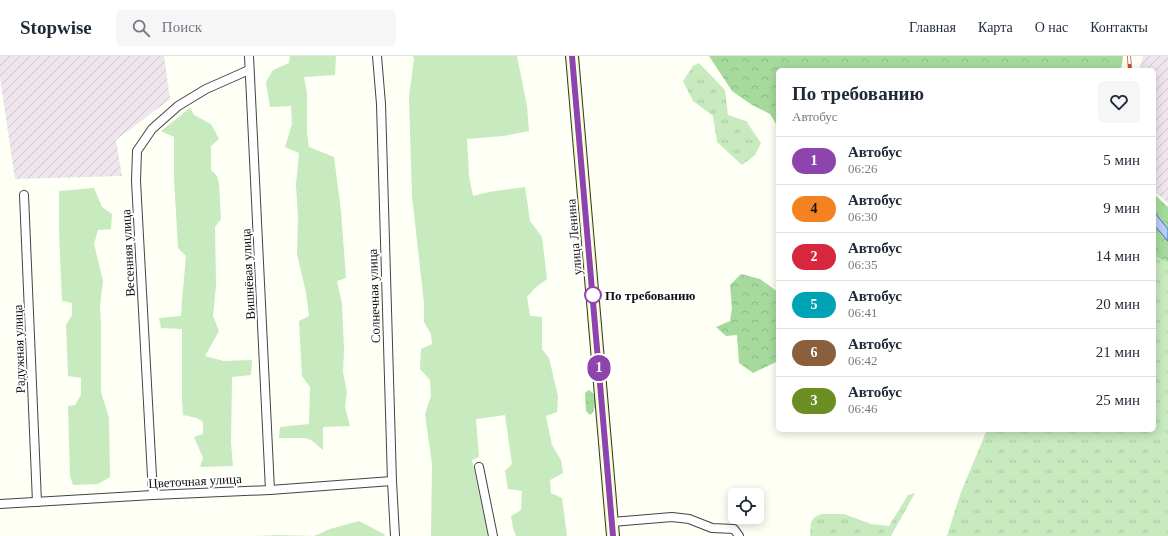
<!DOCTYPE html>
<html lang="ru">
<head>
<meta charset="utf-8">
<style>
	:root { --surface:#fff; --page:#f6f6f7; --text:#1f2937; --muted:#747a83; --line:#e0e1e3 }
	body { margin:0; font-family:Georgia,serif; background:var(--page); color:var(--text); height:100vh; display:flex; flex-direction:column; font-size:15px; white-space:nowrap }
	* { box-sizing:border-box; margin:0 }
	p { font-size:13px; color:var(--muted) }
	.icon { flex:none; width:22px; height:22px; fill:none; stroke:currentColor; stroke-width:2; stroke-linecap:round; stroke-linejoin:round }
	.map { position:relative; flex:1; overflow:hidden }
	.panel { position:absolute; left:776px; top:12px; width:380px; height:364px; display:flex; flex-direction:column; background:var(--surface); border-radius:6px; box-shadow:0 2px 10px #0003 }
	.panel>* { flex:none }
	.badge { padding:0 8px; border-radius:13px; font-size:14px; line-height:26px }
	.controls { position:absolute; left:728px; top:432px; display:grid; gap:8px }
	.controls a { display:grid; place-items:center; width:36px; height:36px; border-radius:6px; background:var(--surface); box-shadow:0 2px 10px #0003; font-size:20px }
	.map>.badge { position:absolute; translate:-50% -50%; box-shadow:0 0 0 2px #fff }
	.round { display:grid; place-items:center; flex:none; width:42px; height:42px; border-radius:6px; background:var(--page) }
	.overview { display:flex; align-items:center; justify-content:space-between; height:68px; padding:0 16px }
	h1 { font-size:19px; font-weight:800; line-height:30px }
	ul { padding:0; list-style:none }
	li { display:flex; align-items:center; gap:12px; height:48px; padding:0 16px; border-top:1px solid var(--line) }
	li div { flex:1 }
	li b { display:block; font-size:15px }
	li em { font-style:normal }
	li .badge { min-width:44px; font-weight:700; text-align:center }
	header { display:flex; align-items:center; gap:24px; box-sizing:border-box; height:56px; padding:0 20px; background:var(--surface); border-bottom:1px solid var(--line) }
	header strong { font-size:19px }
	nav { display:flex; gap:22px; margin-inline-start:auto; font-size:14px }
	.search { width:280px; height:36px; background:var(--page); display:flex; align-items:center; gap:10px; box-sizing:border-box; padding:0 14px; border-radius:6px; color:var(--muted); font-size:15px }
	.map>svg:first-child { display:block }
	.industrial { fill:url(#industrial-furrows) }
	.grass { fill:url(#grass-tufts) }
	.forest { fill:url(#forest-crowns) }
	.garden { fill:#c7eabe }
	.water { fill:#bacdf5; stroke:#426acb }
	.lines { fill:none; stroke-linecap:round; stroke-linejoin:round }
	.street-casing { stroke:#444; stroke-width:10 }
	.secondary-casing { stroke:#333; stroke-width:14 }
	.street { stroke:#fff; stroke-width:8 }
	.secondary { stroke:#eefdb2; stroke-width:12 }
	.rail-casing { stroke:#c0512a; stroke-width:4 }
	.rail { stroke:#fff; stroke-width:2.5; stroke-dasharray:8; stroke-linecap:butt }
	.line-casing { stroke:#fff; stroke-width:9 }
	.line { stroke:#8e44ad; stroke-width:6 }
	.stop-dot { fill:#fff; stroke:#8e44ad; stroke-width:2 }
	.labels { text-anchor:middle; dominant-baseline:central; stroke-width:4; stroke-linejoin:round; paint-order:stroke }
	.street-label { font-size:13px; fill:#111; stroke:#fff }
	.stop-label { font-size:13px; font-weight:bold; fill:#111; stroke:#fff; text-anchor:start }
</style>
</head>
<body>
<header>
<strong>Stopwise</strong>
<div class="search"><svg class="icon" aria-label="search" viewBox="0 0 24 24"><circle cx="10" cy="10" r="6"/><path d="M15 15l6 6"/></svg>Поиск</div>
<nav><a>Главная</a><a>Карта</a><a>О нас</a><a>Контакты</a></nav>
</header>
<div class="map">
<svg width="1168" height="480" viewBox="0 0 1168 480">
	<defs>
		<pattern id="industrial-furrows" width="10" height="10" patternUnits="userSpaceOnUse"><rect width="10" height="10" fill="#efe6ed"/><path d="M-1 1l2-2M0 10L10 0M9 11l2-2" fill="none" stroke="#ccc4ca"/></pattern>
		<pattern id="grass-tufts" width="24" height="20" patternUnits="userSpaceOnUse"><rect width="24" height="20" fill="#c7eabe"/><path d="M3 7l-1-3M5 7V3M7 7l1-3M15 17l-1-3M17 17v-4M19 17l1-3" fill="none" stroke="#aac8a2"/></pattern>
		<pattern id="forest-crowns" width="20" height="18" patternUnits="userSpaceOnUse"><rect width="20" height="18" fill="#a6da9d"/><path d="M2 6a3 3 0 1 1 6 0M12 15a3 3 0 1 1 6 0" fill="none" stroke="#8eba86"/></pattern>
	</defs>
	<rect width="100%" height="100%" fill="#fefff5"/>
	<g class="industrial">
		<path d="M0,0h164l6,43 -54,41 6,36 -107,3 -15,-101z"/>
		<path d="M1143,0h25v147l-14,-12v-121h-15z"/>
	</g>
	<g class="grass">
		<path d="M699,7l26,27 3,25 18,6 15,22 -6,12 -13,10 -25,-23 -4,-26 -20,-15 -10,-20 10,-15z"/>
		<path d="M1154,200l14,6v274h-221l14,-44 26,-62h167z"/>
		<path d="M915,437l-24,43h-81l1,-14 4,-5 6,-3h23l27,10 18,2 19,-31z"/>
	</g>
	<g class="forest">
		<path d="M709,0h414l-2,14h-343v57l-8,-13 -18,-9 -20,-14z"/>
		<path d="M1154,138l14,13v22l-14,-17z"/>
		<path d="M1154,169l14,16v21l-14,-6z"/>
		<path d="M741,218l19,5 18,13v69l-25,12 -14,-10 -2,-28 -11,1 -10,-9 14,-6 2,-13 -2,-23z"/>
		<path d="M589,334c8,4 8,20 1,25l-4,-4 -1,-18z"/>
	</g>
	<g class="garden">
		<path d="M290,0h46l-1,19 -31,2 3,16v40l2,14 25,10 7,54 5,67 -9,3 5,23 2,46 -1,22 4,20 -2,15 5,19 -27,1v23l-12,-10 -6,-2h-26l1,-11 29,-3 1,-37 -8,-11 -3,-55 10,-5 -3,-23 -9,-39 1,-37 -2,-32 3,-32 -14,-6 7,-23 -1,-18 -21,1 -4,-25 7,-12 16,-7z"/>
		<path d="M413,0h104l10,50 2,25 -26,5 -36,3 2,37 4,20 16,-4 36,-5 5,34 12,16 5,42 -12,9 -8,9 3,19 12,1v32l7,9 9,38 -1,16 -11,4 6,29 9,15 2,13 -13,7 1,13 11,5 5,38h-51l-3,-8 -2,-12 10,-6 1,-19 -14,-2 -3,-18 7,-7 -7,-49 -29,4 3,38 -7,3 16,76h-57l1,-72 -7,-50 6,-18 -1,-16 -10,-11 1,-20 11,-5 -1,-10 -7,-12v-19l-12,-107 -3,-99 5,-38z"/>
		<path d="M190,52l4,7 17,9 8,15 -8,7v24l6,6 2,8 2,35 -6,8 1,59 -3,30 6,15 -14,25 19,5 28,-1 -1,15 -19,2 -1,66 2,23 -33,1 3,-9 -9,-21 9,-3v-12l-6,-4 -14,-3 -1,-15v-71l-21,-1 -2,-10 22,-2 1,-15 4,-45 -8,-8 -4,-70v-41l-13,-6z"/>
		<path d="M94,132l8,19 10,7 -1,15 -13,1 -4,14 9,37 -3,25 1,20v66l8,26 1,59 -12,7 -25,1 -3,-9 -2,-70 7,-1 6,-10v-17l-13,-2 -2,-51 6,-10v-12l-10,-2 -3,-69v-41z"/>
		<path d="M359,465l25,13 1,2h-129l22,-1 36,1 16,-7z"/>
	</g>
	<path class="water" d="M1154,156l14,17v12l-14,-16z"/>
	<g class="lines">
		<defs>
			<g id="street">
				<path d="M249,0l21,434"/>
				<path d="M377,0l4,48 11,377 3,55"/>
				<path d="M24,139l13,307"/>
				<path d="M479,411l14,69"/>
				<path d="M153,439l-17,-314 1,-30 15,-22 26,-23 28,-17 43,-19"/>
				<path d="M0,448l153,-9 117,-5 122,-9"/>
				<path d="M612,466l60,-5 17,2 23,9 22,1 5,7"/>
			</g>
			<path id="secondary" d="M572,0l41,480"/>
		</defs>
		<use href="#street" class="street-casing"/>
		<use href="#secondary" class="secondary-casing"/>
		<use href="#street" class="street"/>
		<use href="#secondary" class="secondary"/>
		<defs>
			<path id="rail" d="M1129,0l1,14"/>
		</defs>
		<use href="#rail" class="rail-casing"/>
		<use href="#rail" class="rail"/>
	</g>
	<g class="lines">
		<defs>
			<path id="line" d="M572,0l41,480"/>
		</defs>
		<use href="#line" class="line-casing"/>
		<use href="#line" class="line"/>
	</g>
	<circle class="stop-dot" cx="593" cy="239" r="8"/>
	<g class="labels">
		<g class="street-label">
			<text transform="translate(574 181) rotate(-95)">улица Ленина</text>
			<text transform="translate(128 197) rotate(-93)">Весенняя улица</text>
			<text transform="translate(248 218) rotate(-93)">Вишнёвая улица</text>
			<text transform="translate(374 240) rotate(-92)">Солнечная улица</text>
			<text transform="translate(19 293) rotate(-92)">Радужная улица</text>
			<text transform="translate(195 425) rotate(-3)">Цветочная улица</text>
		</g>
		<g class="stop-label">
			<text x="605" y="239">По требованию</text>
		</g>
	</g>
</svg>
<div class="controls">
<a><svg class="icon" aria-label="locate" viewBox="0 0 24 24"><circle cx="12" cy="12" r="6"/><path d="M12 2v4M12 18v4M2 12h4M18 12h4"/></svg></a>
</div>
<b class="badge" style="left:599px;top:312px;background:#8e44ad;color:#fff">1</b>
<section class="panel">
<div class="overview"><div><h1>По требованию</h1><p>Автобус</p></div><a class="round"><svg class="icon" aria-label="heart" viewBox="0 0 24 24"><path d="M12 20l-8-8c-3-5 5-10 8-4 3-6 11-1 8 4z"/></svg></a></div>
<ul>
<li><span class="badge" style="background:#8e44ad;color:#fff">1</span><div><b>Автобус</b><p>06:26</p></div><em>5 мин</em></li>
<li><span class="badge" style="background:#f58220;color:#111">4</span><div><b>Автобус</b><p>06:30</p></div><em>9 мин</em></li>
<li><span class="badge" style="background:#d7263d;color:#fff">2</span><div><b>Автобус</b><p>06:35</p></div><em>14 мин</em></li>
<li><span class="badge" style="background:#00a3b4;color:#fff">5</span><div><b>Автобус</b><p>06:41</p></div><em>20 мин</em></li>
<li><span class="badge" style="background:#8b5e3c;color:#fff">6</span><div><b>Автобус</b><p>06:42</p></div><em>21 мин</em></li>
<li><span class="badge" style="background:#6b8e23;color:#fff">3</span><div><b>Автобус</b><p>06:46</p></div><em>25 мин</em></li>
</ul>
</section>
</div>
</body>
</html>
